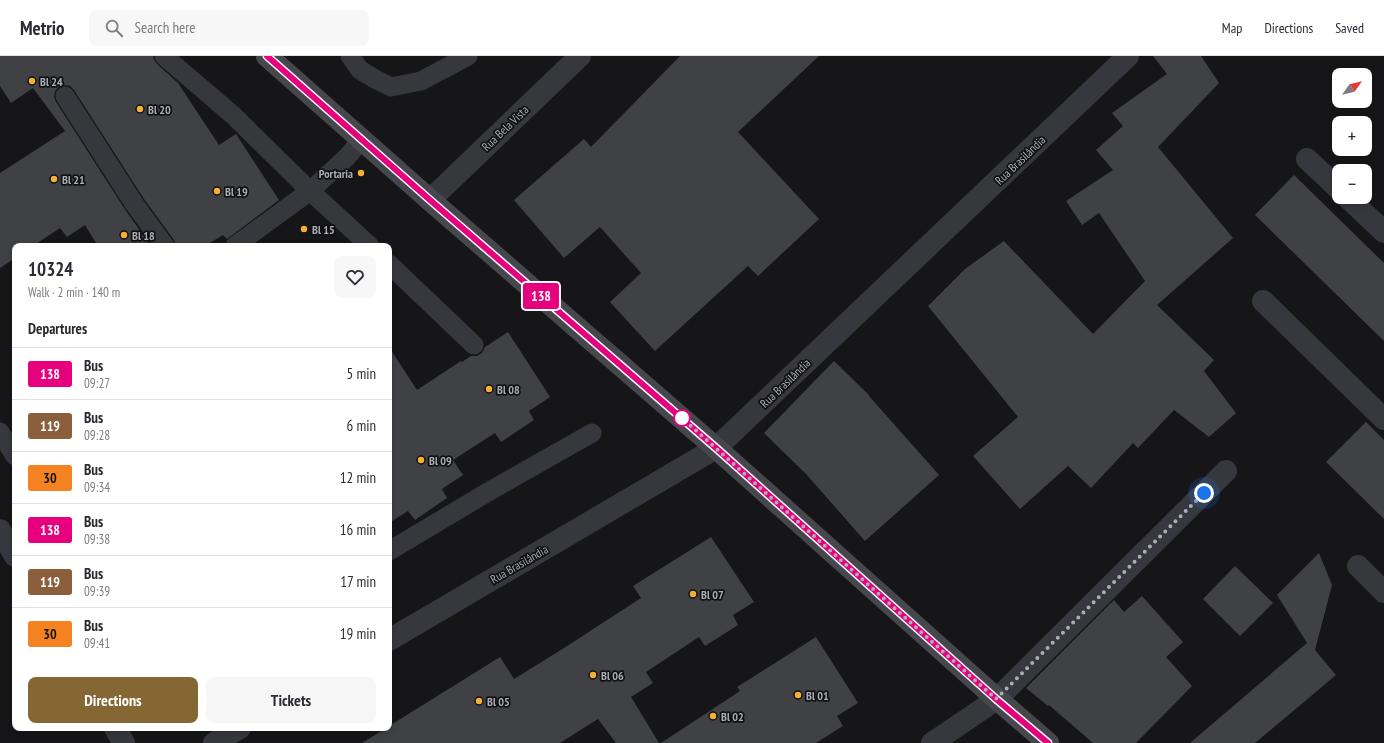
<!DOCTYPE html>
<html lang="en">
<head>
<meta charset="utf-8">
<style>
	:root { --surface:#fff; --page:#f7f7f7; --text:#2b2b33; --muted:#7c7c81; --line:#e1e1e2; --accent:#856733 }
	body { margin:0; font-family:"PT Sans Narrow",sans-serif; background:var(--page); color:var(--text); height:100vh; display:flex; flex-direction:column; font-size:15px; white-space:nowrap }
	* { box-sizing:border-box; margin:0 }
	p { font-size:13px; color:var(--muted) }
	.icon { flex:none; width:22px; height:22px; fill:none; stroke:currentColor; stroke-width:2; stroke-linecap:round; stroke-linejoin:round }
	.map { position:relative; flex:1; overflow:hidden }
	.panel { position:absolute; left:12px; top:187px; width:380px; height:488px; display:flex; flex-direction:column; background:var(--surface); border-radius:8px; box-shadow:0 2px 6px #0003 }
	.panel>* { flex:none }
	.badge { padding:0 8px; border-radius:3px; font-size:14px; line-height:26px }
	.needle { width:26px; rotate:56deg }
	.buttons { position:absolute; left:1332px; top:12px; display:grid; gap:8px }
	.buttons a { display:grid; place-items:center; width:40px; height:40px; border-radius:8px; background:var(--surface); box-shadow:0 2px 6px #0003; font-size:20px }
	.you { position:absolute; width:20px; height:20px; margin:-10px; border:3px solid #fff; border-radius:50%; background:#1a73e8; box-shadow:0 0 0 6px #1a73e833 }
	.map>.badge { position:absolute; translate:-50% -50%; box-shadow:0 0 0 2px #fff }
	h2 { padding:0 16px; font-size:15px; line-height:36px }
	.round { display:grid; place-items:center; flex:none; width:42px; height:42px; border-radius:8px; background:var(--page) }
	.headline { display:flex; align-items:center; justify-content:space-between; height:68px; padding:0 16px }
	h1 { font-size:19px; font-weight:800; line-height:30px }
	.action { display:flex; gap:8px; margin-top:auto; padding:8px 16px }
	.action a { flex:1; height:46px; border-radius:8px; background:var(--accent); color:#fff; font-size:16px; font-weight:800; line-height:46px; text-align:center }
	.action a+a { background:var(--page); color:var(--text) }
	ul { padding:0; list-style:none }
	li { display:flex; align-items:center; gap:12px; height:52px; padding:0 16px; border-top:1px solid var(--line) }
	li div { flex:1 }
	li b { display:block; font-size:15px }
	li em { font-style:normal }
	li .badge { min-width:44px; font-weight:700; text-align:center }
	header { display:flex; align-items:center; gap:24px; box-sizing:border-box; height:56px; padding:0 20px; background:var(--surface); border-bottom:1px solid var(--line) }
	header strong { font-size:19px }
	nav { display:flex; gap:22px; margin-inline-start:auto; font-size:14px }
	.search { width:280px; height:36px; background:var(--page); display:flex; align-items:center; gap:10px; box-sizing:border-box; padding:0 14px; border-radius:8px; color:var(--muted); font-size:15px }
	.map>svg:first-child { display:block }
	.building { fill:#404145 }
	.lines { fill:none; stroke-linecap:round; stroke-linejoin:round }
	.service { stroke:#37383d; stroke-width:19 }
	.minor { stroke:#37383d; stroke-width:22 }
	.secondary { stroke:#45474d; stroke-width:22 }
	.line-casing { stroke:#fff; stroke-width:9 }
	.line { stroke:#e6007e; stroke-width:6 }
	.walk { stroke:#a8adb8; stroke-width:4; stroke-dasharray:0 7.2 }
	.poi-dot { fill:#f2b134; stroke:#111113; stroke-width:1.5 }
	.stop-dot { fill:#fff; stroke:#e6007e; stroke-width:2 }
	.labels { text-anchor:middle; dominant-baseline:central; stroke-width:3.5; stroke-linejoin:round; paint-order:stroke }
	.poi-label { font-size:12px; font-weight:bold; fill:#a8adb8; stroke:#111113; text-anchor:start }
	.street-label { font-size:12px; fill:#a8adb8; stroke:#111113 }
</style>
</head>
<body>
<header>
<strong>Metrio</strong>
<div class="search"><svg class="icon" aria-label="search" viewBox="0 0 24 24"><circle cx="10" cy="10" r="6"/><path d="M15 15l6 6"/></svg>Search here</div>
<nav><a>Map</a><a>Directions</a><a>Saved</a></nav>
</header>
<div class="map">
<svg width="1384" height="687" viewBox="0 0 1384 687">
	<rect width="100%" height="100%" fill="#161618"/>
	<g class="building">
		<path d="M0,0h153l1,4 3,4 21,19 41,62 17,-11 43,66 -52,39 -4,-4 -18,11h-29l-2,-6 -30,-41 -70,-109 -4,-4 -6,-1 -5,2 -4,4 -1,6 2,5 70,109 25,35h-53l-13,-21 -18,12 -7,-9 -27,18h-18v12l-15,10v-95l65,-42 -32,-43 -22,15 -11,-17z"/>
		<path d="M680,0h139l-81,76 81,87 -61,57 -10,-10 -93,85 -45,-49 31,-29 -41,-46 -36,31 -50,-58 70,-61 7,8z"/>
		<path d="M1153,0h48l18,27 -61,64 75,91 -76,67 57,55 -10,11 32,42 -27,24 -35,-27 -36,38 -5,-5 -42,45 -23,-22 -48,43 -47,-53 45,-39 -90,-111 37,-37 39,-28 89,93 52,-53 -46,-68 -17,12 -16,-24 47,-31 -17,-20 27,-24 -11,-13 55,-39z"/>
		<path d="M1294,119l90,88v78l-129,-126z"/>
		<path d="M508,276l42,65 -21,14 5,9 -33,22 -6,-9 -42,27 10,15 -21,14 5,9 -32,22 -7,-9 -19,12v-176l28,43 44,-29 1,1 9,-6h6l5,-3 3,-6z"/>
		<path d="M834,305l35,34v1l70,79 -74,66 -59,-67 -42,-41z"/>
		<path d="M1366,366l18,18v79l-58,-57z"/>
		<path d="M711,481l43,65 -21,13 5,10 -33,21 -6,-9 -53,35 7,11 -22,14 28,46h-43l-18,-24 -38,24h-198l24,-15h3v-2l111,-69 14,22 50,-31 77,-50 -8,-12z"/>
		<path d="M1319,497l13,32 -17,65 21,25 -81,68h-65l117,-100 -30,-48z"/>
		<path d="M1235,510l38,37 -33,33 -37,-37z"/>
		<path d="M1142,540l41,46 -17,15 26,29 -56,57h-43l-44,-38 -1,1 -22,-18 88,-88 10,12z"/>
		<path d="M816,581l42,66 -21,13 6,10 -27,17h-155l79,-52 -3,-4z"/>
	</g>
	<g class="lines">
		<g class="service">
			<path d="M164,0l70,60 76,75 60,55"/>
			<path d="M350,0l10,14 15,9 16,8 30,-6 47,-25"/>
			<path d="M65,40l70,109 30,41"/>
			<path d="M235,190l75,-55 37,-34 15,-18"/>
			<path d="M389,208l85,81"/>
			<path d="M0,376l15,24"/>
			<path d="M389,495l99,-59 104,-59"/>
		</g>
		<g class="minor">
			<path d="M1307,103l32,30"/>
			<path d="M1347,141l37,35"/>
			<path d="M430,144l150,-144"/>
			<path d="M1263,245l121,118"/>
			<path d="M0,474l15,26"/>
			<path d="M1358,510l26,26"/>
			<path d="M389,584l327,-192 412,-392"/>
			<path d="M115,672l9,15"/>
			<path d="M214,687l26,-15"/>
			<path d="M932,687l65,-44 229,-228"/>
		</g>
		<path class="secondary" d="M267,0l163,144 286,248 281,251 51,44"/>
	</g>
	<g class="lines">
		<defs>
			<path id="line" d="M267,0l163,144 286,248 280,251 52,44"/>
		</defs>
		<use href="#line" class="line-casing"/>
		<use href="#line" class="line"/>
		<path class="walk" d="M682,362l-1,-1 315,282 208,-206"/>
	</g>
	<g class="poi-dot">
		<circle cx="32" cy="25" r="4"/>
		<circle cx="140" cy="53" r="4"/>
		<circle cx="361" cy="117" r="4"/>
		<circle cx="54" cy="123" r="4"/>
		<circle cx="217" cy="135" r="4"/>
		<circle cx="304" cy="173" r="4"/>
		<circle cx="124" cy="179" r="4"/>
		<circle cx="489" cy="333" r="4"/>
		<circle cx="421" cy="404" r="4"/>
		<circle cx="693" cy="538" r="4"/>
		<circle cx="593" cy="619" r="4"/>
		<circle cx="798" cy="639" r="4"/>
		<circle cx="479" cy="645" r="4"/>
		<circle cx="713" cy="660" r="4"/>
	</g>
	<circle class="stop-dot" cx="682" cy="362" r="8"/>
	<g class="labels">
		<g class="poi-label">
			<text x="40" y="25">Bl 24</text>
			<text x="148" y="53">Bl 20</text>
			<text x="353" y="117" text-anchor="end">Portaria</text>
			<text x="62" y="123">Bl 21</text>
			<text x="225" y="135">Bl 19</text>
			<text x="312" y="173">Bl 15</text>
			<text x="132" y="179">Bl 18</text>
			<text x="497" y="333">Bl 08</text>
			<text x="429" y="404">Bl 09</text>
			<text x="701" y="538">Bl 07</text>
			<text x="601" y="619">Bl 06</text>
			<text x="806" y="639">Bl 01</text>
			<text x="487" y="645">Bl 05</text>
			<text x="721" y="660">Bl 02</text>
		</g>
		<g class="street-label">
			<text transform="translate(505 72) rotate(-44)">Rua Bela Vista</text>
			<text transform="translate(1020 104) rotate(-44)">Rua Brasilândia</text>
			<text transform="translate(785 327) rotate(-44)">Rua Brasilândia</text>
			<text transform="translate(519 508) rotate(-30)">Rua Brasilândia</text>
		</g>
	</g>
</svg>
<div class="buttons">
<a><svg class="needle" viewBox="-14 -14 28 28"><path d="M0-13l5 13h-10z" fill="#e53935"/><path d="M0 13l5-13h-10z" fill="#7c7c81"/></svg></a>
<a>+</a>
<a>−</a>
</div>
<div class="you" style="left:1204px;top:437px"></div>
<b class="badge" style="left:541px;top:240px;background:#e6007e;color:#fff">138</b>
<section class="panel">
<div class="headline"><div><h1>10324</h1><p>Walk · 2 min · 140 m</p></div><a class="round"><svg class="icon" aria-label="heart" viewBox="0 0 24 24"><path d="M12 20l-8-8c-3-5 5-10 8-4 3-6 11-1 8 4z"/></svg></a></div>
<h2>Departures</h2>
<ul>
<li><span class="badge" style="background:#e6007e;color:#fff">138</span><div><b>Bus</b><p>09:27</p></div><em>5 min</em></li>
<li><span class="badge" style="background:#8b5e3c;color:#fff">119</span><div><b>Bus</b><p>09:28</p></div><em>6 min</em></li>
<li><span class="badge" style="background:#f58220;color:#111">30</span><div><b>Bus</b><p>09:34</p></div><em>12 min</em></li>
<li><span class="badge" style="background:#e6007e;color:#fff">138</span><div><b>Bus</b><p>09:38</p></div><em>16 min</em></li>
<li><span class="badge" style="background:#8b5e3c;color:#fff">119</span><div><b>Bus</b><p>09:39</p></div><em>17 min</em></li>
<li><span class="badge" style="background:#f58220;color:#111">30</span><div><b>Bus</b><p>09:41</p></div><em>19 min</em></li>
</ul>
<div class="action"><a>Directions</a><a>Tickets</a></div>
</section>
</div>
</body>
</html>
